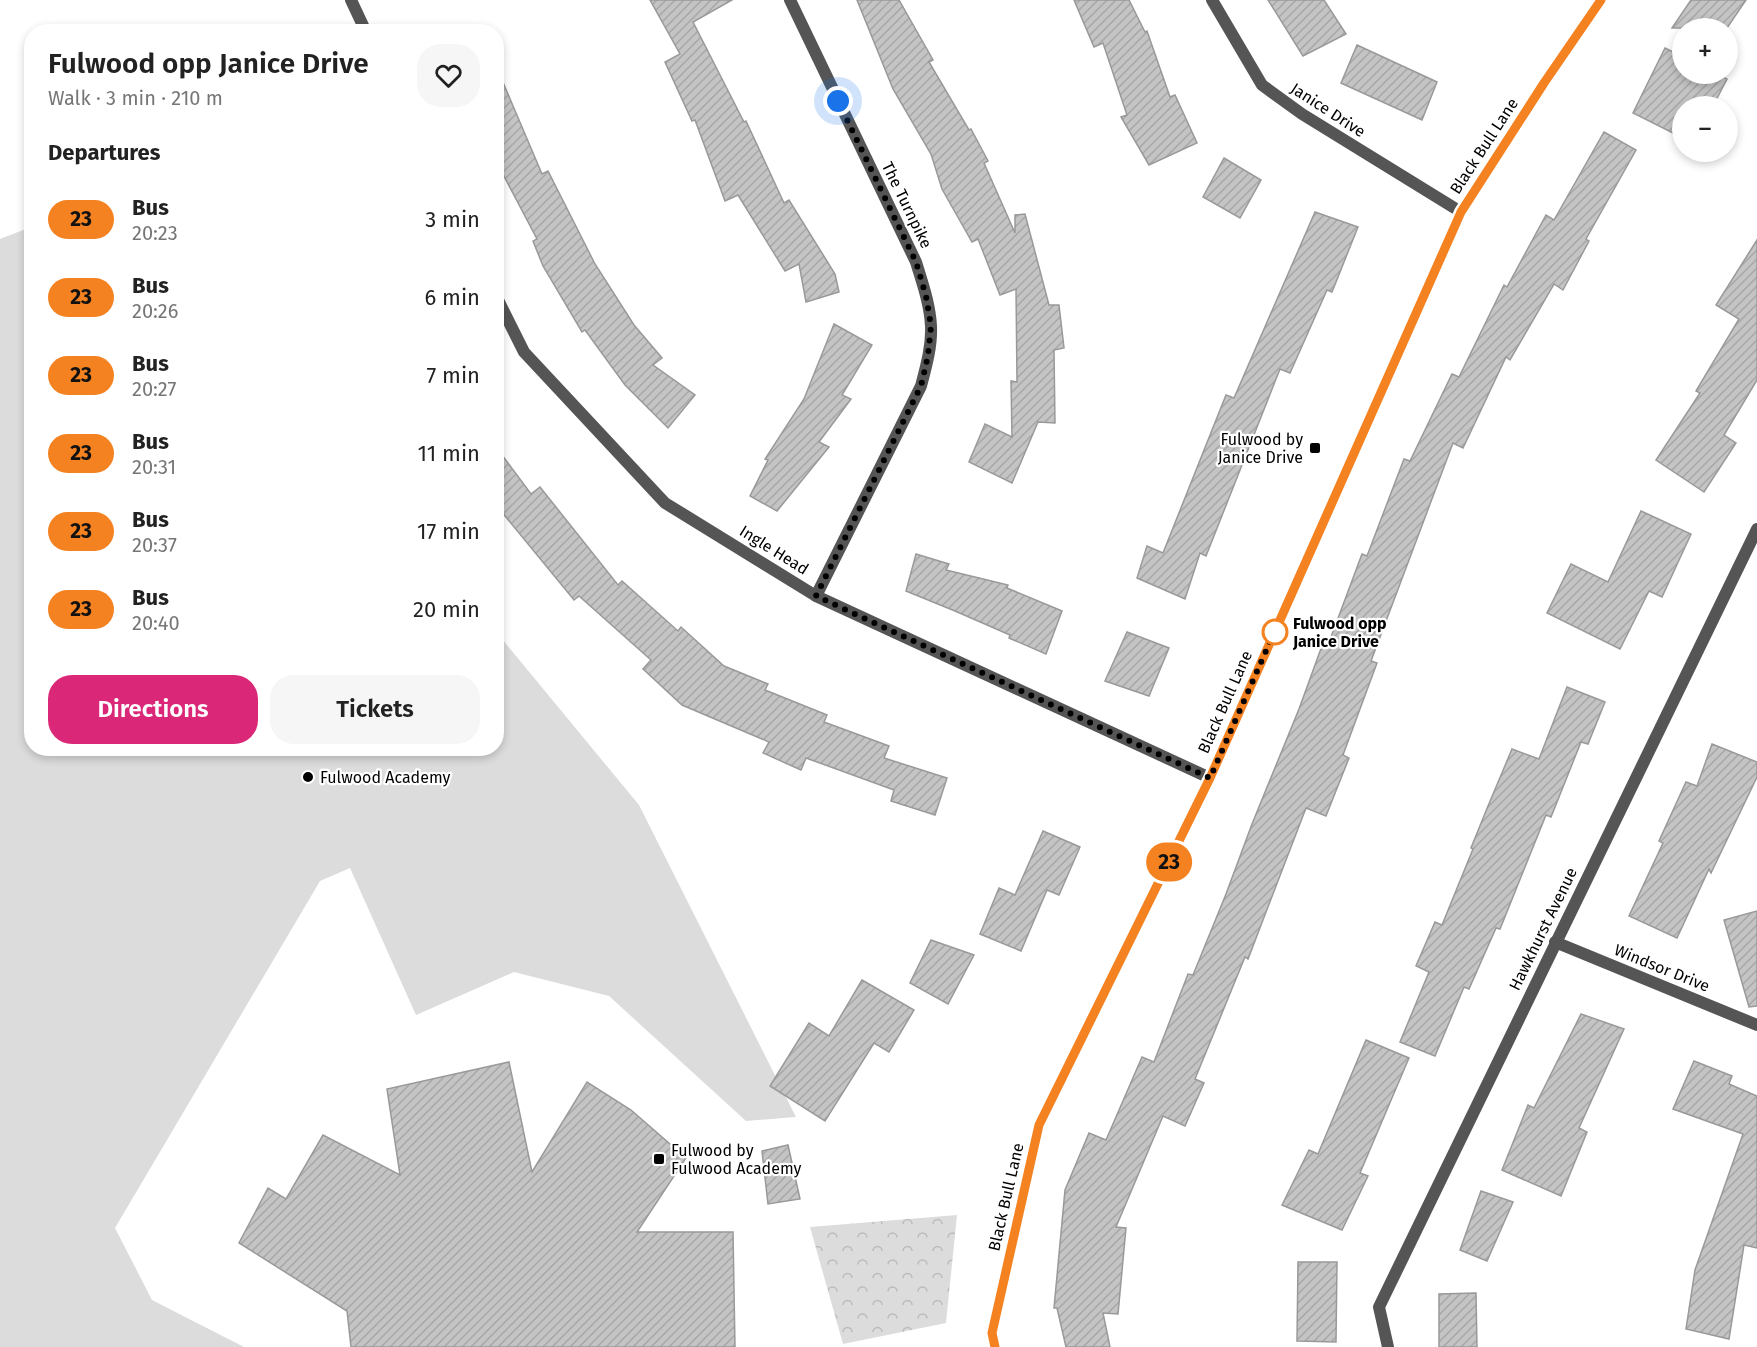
<!DOCTYPE html>
<html lang="en">
<head>
<meta charset="utf-8">
<style>
	:root { --surface:#fff; --page:#f6f6f6; --text:#222; --muted:#767676; --accent:#db2777 }
	body { margin:0; font-family:"Fira Sans",sans-serif; background:var(--page); color:var(--text); height:100vh; display:flex; flex-direction:column; font-size:22px; white-space:nowrap }
	* { box-sizing:border-box; margin:0 }
	p { font-size:20px; color:var(--muted) }
	.icon { flex:none; width:33px; height:33px; fill:none; stroke:currentColor; stroke-width:2; stroke-linecap:round; stroke-linejoin:round }
	.map { position:relative; flex:1; overflow:hidden }
	.side { position:absolute; left:24px; top:24px; width:480px; height:732px; display:flex; flex-direction:column; background:var(--surface); border-radius:24px; box-shadow:0 3px 9px #0003 }
	.side>* { flex:none }
	.badge { padding:0 12px; border-radius:20px; font-size:21px; line-height:39px }
	.fabs { position:absolute; left:1672px; top:18px; display:grid; gap:12px }
	.fabs a { display:grid; place-items:center; width:66px; height:66px; border-radius:50%; background:var(--surface); box-shadow:0 3px 9px #0003; font-size:30px }
	.you { position:absolute; width:30px; height:30px; margin:-15px; border:4px solid #fff; border-radius:50%; background:#1a73e8; box-shadow:0 0 0 9px #1a73e833 }
	.map>.badge { position:absolute; translate:-50% -50%; box-shadow:0 0 0 3px #fff }
	h2 { padding:0 24px; font-size:22px; line-height:54px }
	.round { display:grid; place-items:center; flex:none; width:63px; height:63px; border-radius:24px; background:var(--page) }
	.head { display:flex; align-items:center; justify-content:space-between; height:102px; padding:0 24px }
	h1 { font-size:28px; font-weight:600; line-height:45px }
	.cta { display:flex; gap:12px; margin-top:auto; padding:12px 24px }
	.cta a { flex:1; height:69px; border-radius:24px; background:var(--accent); color:#fff; font-size:24px; font-weight:600; line-height:69px; text-align:center }
	.cta a+a { background:var(--page); color:var(--text) }
	ul { padding:0; list-style:none }
	li { display:flex; align-items:center; gap:18px; height:78px; padding:0 24px }
	li div { flex:1 }
	li b { display:block; font-size:22px }
	li em { font-style:normal }
	li .badge { min-width:66px; font-weight:700; text-align:center }
	.map>svg:first-child { display:block }
	.forest { fill:url(#forest-crowns) }
	.green { fill:#dcdcdc }
	.building { fill:url(#building-hatch); stroke:#999; stroke-width:1.5 }
	.lines { fill:none; stroke-linecap:round; stroke-linejoin:round }
	.minor { stroke:#555; stroke-width:12 }
	.tertiary { stroke:#555; stroke-width:12 }
	.line-casing { stroke:#fff; stroke-width:14 }
	.line { stroke:#f58220; stroke-width:9 }
	.walk { stroke:#000; stroke-width:6; stroke-dasharray:0 10.8 }
	.poi-dot { fill:#000; stroke:#fff; stroke-width:2 }
	.stop-dot { fill:#fff; stroke:#f58220; stroke-width:3 }
	.labels { text-anchor:middle; dominant-baseline:central; stroke-width:4.5; stroke-linejoin:round; paint-order:stroke }
	.street-label { font-size:16px; fill:#000; stroke:#fff }
	.poi-label { font-size:16px; fill:#000; stroke:#fff; text-anchor:start }
	.stop-label { font-size:16px; font-weight:bold; fill:#000; stroke:#fff; text-anchor:start }
</style>
</head>
<body>
<div class="map">
<svg width="1757" height="1347" viewBox="0 0 1757 1347">
	<defs>
		<pattern id="forest-crowns" width="20" height="18" patternUnits="userSpaceOnUse" patternTransform="scale(1.5)"><rect width="20" height="18" fill="#dcdcdc"/><path d="M2 6a3 3 0 1 1 6 0M12 15a3 3 0 1 1 6 0" fill="none" stroke="#bbb"/></pattern>
		<pattern id="building-hatch" width="6" height="6" patternUnits="userSpaceOnUse" patternTransform="scale(1.5)"><rect width="6" height="6" fill="#c4c4c4"/><path d="M-1 1l2-2M0 6l6-6M5 7l2-2" fill="none" stroke="#a7a7a7"/></pattern>
	</defs>
	<rect width="100%" height="100%" fill="#fff"/>
	<path class="forest" d="M957,1215l-11,108 -103,21 -33,-117z"/>
	<path class="green" d="M31,227l1,521h464l1,-115 142,172 157,312 -50,4 -137,-125 -95,-24 -98,43 -66,-147 -30,13 -205,347 37,72 92,47h-244v-1108z"/>
	<g class="building">
		<path d="M650,0h82l-39,22 51,100 2,-1 38,82 5,-3 46,74 4,18 -33,10 -7,-38 -14,7 -47,-76 -13,6 -30,-81 -3,1 -27,-59 15,-8z"/>
		<path d="M857,0h42l34,60 -4,2 40,68 2,-1 17,32 -4,2 31,70v-18l10,-1 24,91h10l5,43 -10,2 1,73 -17,-1 -26,61 -43,-21 16,-38 27,13 -1,-56 6,1 -1,-93 -16,6 -22,-56 -6,3 -30,-53 -11,-35 -38,-65z"/>
		<path d="M1074,0h55l16,32 2,-1 23,66 5,-2 22,48 -48,22 -28,-48 6,-2 -24,-72 -9,4z"/>
		<path d="M1268,0h56l22,34 -43,22z"/>
		<path d="M1691,0h55l-19,28h-55z"/>
		<path d="M1357,45l80,37 -15,38 -81,-37z"/>
		<path d="M1665,48l18,9v17h34l10,5 -14,27h-30v32l-50,-25z"/>
		<path d="M496,66l46,108 6,-3 47,93 39,61 28,33 -9,7 42,30 -27,33 -43,-43 -40,-55 -3,2 -39,-66 -10,-25 4,-2 -41,-78z"/>
		<path d="M1604,132l32,18 -50,89 3,2 -26,49 -9,-6 -44,76 -4,-3 -43,91 -10,-5 -82,218 6,2 -34,92 6,3 -23,58 -20,-8 -58,151 -3,-2 -50,122 9,4 -19,43 -22,-10 -47,111 10,1 -8,86 -15,-1 7,34h-44l-9,-39h-3l11,-118 24,-57 17,7 36,-83 12,5 34,-88 5,1 33,-81 26,-70 47,-115 24,-66 5,2 34,-91 5,2 37,-97 6,2 42,-87 7,3 45,-92 3,2 39,-72 8,5z"/>
		<path d="M1224,158l37,22 -21,38 -37,-21z"/>
		<path d="M1315,212l43,15 -26,65 -5,-2 -37,83 -10,-4 -74,187 -6,-3 -15,46 -48,-21 10,-32 16,7 63,-158 8,3z"/>
		<path d="M1757,240v140l-33,55 12,8 -32,49 -48,-32 44,-67 -4,-2 43,-72 -23,-14z"/>
		<path d="M834,324l38,21 -30,50 9,4 -32,43 10,5 -52,64 -27,-15 18,-36 -3,-1 39,-60z"/>
		<path d="M496,447l35,47 9,-7 78,98 4,-4 56,50 3,-4 43,39 44,18 -3,6 62,25 -3,7 65,24 -5,12 63,20 -12,37 -44,-14 3,-11 -88,-32 -5,12 -38,-17 6,-11 -87,-37 -39,-36 8,-9 -72,-64 -5,4 -78,-95z"/>
		<path d="M1641,511l50,23 -29,63 -13,-6 -29,58 -73,-36 24,-49 37,18z"/>
		<path d="M916,554l33,10 -3,6 62,15 -1,3 55,23 -16,43 -37,-16 1,-3 -55,-24 -49,-20z"/>
		<path d="M1127,632l42,16 -20,48 -44,-15z"/>
		<path d="M1567,687l38,15 -17,42 -7,-2 -30,75 -5,-2 -46,114 -4,-1 -27,61 -5,-2 -29,69 -35,-14 29,-70 -13,-6 19,-44 7,3 31,-76 -2,-1 17,-42 24,-57 27,10z"/>
		<path d="M1712,744l45,18v15l-46,96 -2,-4 -32,69 -48,-22 34,-73 -4,-2 27,-59 11,4z"/>
		<path d="M1043,831l37,16 -21,48 -12,-5 -26,61 -41,-17 19,-46 16,7z"/>
		<path d="M1757,911v95l-8,1 -25,-87z"/>
		<path d="M931,940l43,15 -26,49 -38,-21z"/>
		<path d="M862,980l52,30 -25,42 -15,-9 -49,78 -55,-35 39,-63 20,13z"/>
		<path d="M1581,1014l43,15 -45,99 8,4 -26,64 -59,-26 26,-65 6,3z"/>
		<path d="M1366,1040l43,18 -49,115 8,3 -26,54 -60,-25 27,-55 9,4z"/>
		<path d="M1694,1061l38,15 -3,8 28,12v152l-13,-3 -15,94 -43,-10 9,-59 48,-136 -70,-25z"/>
		<path d="M509,1062l23,110 55,-90 44,28 55,48 -49,74h96l2,115h-384l-4,-36 -108,-68 29,-55 18,11 37,-64 77,40 -13,-86z"/>
		<path d="M788,1145l12,54 -32,5 -6,-53z"/>
		<path d="M1481,1191l32,11 -26,59 -27,-11z"/>
		<path d="M1298,1262h39l-1,80 -39,-1z"/>
		<path d="M1476,1293l1,54h-38v-53z"/>
	</g>
	<g class="lines">
		<g class="minor">
			<path d="M351,0l15,32"/>
			<path d="M790,0l126,262c6,20 14,42 15,64 1,20 -5,41 -10,60l-105,210"/>
			<path d="M1212,0l50,85 40,29 159,98"/>
			<path d="M496,296l28,56 141,151 151,93 394,182"/>
			<path d="M1555,942l202,83"/>
			<path d="M1388,1347l-9,-40 378,-778"/>
		</g>
		<path class="tertiary" d="M995,1347l-3,-14 47,-208 171,-347 251,-566 83,-129 57,-83"/>
	</g>
	<g class="lines">
		<defs>
			<path id="line" d="M995,1347l-3,-14 47,-208 171,-347 251,-566 83,-129 57,-83"/>
		</defs>
		<use href="#line" class="line-casing"/>
		<use href="#line" class="line"/>
		<path class="walk" d="M838,101l78,161 10,34 5,30 -3,30 -7,30 -105,210 394,182 67,-152 -2,6"/>
	</g>
	<g class="poi-dot">
		<rect x="1309" y="442" width="12" height="12" rx="3"/>
		<circle cx="308" cy="777" r="6"/>
		<rect x="653" y="1153" width="12" height="12" rx="3"/>
	</g>
	<circle class="stop-dot" cx="1275" cy="632" r="12"/>
	<g class="labels">
		<g class="street-label">
			<text transform="translate(1328 110) rotate(33)">Janice Drive</text>
			<text transform="translate(1484 146) rotate(-57)">Black Bull Lane</text>
			<text transform="translate(907 205) rotate(64)">The Turnpike</text>
			<text transform="translate(774 550) rotate(32)">Ingle Head</text>
			<text transform="translate(1225 702) rotate(-66)">Black Bull Lane</text>
			<text transform="translate(1543 929) rotate(-64)">Hawkhurst Avenue</text>
			<text transform="translate(1662 968) rotate(22)">Windsor Drive</text>
			<text transform="translate(1006 1197) rotate(-77)">Black Bull Lane</text>
		</g>
		<g class="poi-label">
			<text x="1303" y="439" text-anchor="end">Fulwood by<tspan x="1303" dy="18">Janice Drive</tspan></text>
			<text x="320" y="777">Fulwood Academy</text>
			<text x="671" y="1150">Fulwood by<tspan x="671" dy="18">Fulwood Academy</tspan></text>
		</g>
		<g class="stop-label">
			<text x="1293" y="623">Fulwood opp<tspan x="1293" dy="18">Janice Drive</tspan></text>
		</g>
	</g>
</svg>
<div class="fabs">
<a>+</a>
<a>−</a>
</div>
<div class="you" style="left:838px;top:101px"></div>
<b class="badge" style="left:1169px;top:862px;background:#f58220;color:#111">23</b>
<section class="side">
<div class="head"><div><h1>Fulwood opp Janice Drive</h1><p>Walk · 3 min · 210 m</p></div><a class="round"><svg class="icon" aria-label="heart" viewBox="0 0 24 24"><path d="M12 20l-8-8c-3-5 5-10 8-4 3-6 11-1 8 4z"/></svg></a></div>
<h2>Departures</h2>
<ul>
<li><span class="badge" style="background:#f58220;color:#111">23</span><div><b>Bus</b><p>20:23</p></div><em>3 min</em></li>
<li><span class="badge" style="background:#f58220;color:#111">23</span><div><b>Bus</b><p>20:26</p></div><em>6 min</em></li>
<li><span class="badge" style="background:#f58220;color:#111">23</span><div><b>Bus</b><p>20:27</p></div><em>7 min</em></li>
<li><span class="badge" style="background:#f58220;color:#111">23</span><div><b>Bus</b><p>20:31</p></div><em>11 min</em></li>
<li><span class="badge" style="background:#f58220;color:#111">23</span><div><b>Bus</b><p>20:37</p></div><em>17 min</em></li>
<li><span class="badge" style="background:#f58220;color:#111">23</span><div><b>Bus</b><p>20:40</p></div><em>20 min</em></li>
</ul>
<div class="cta"><a>Directions</a><a>Tickets</a></div>
</section>
</div>
</body>
</html>
